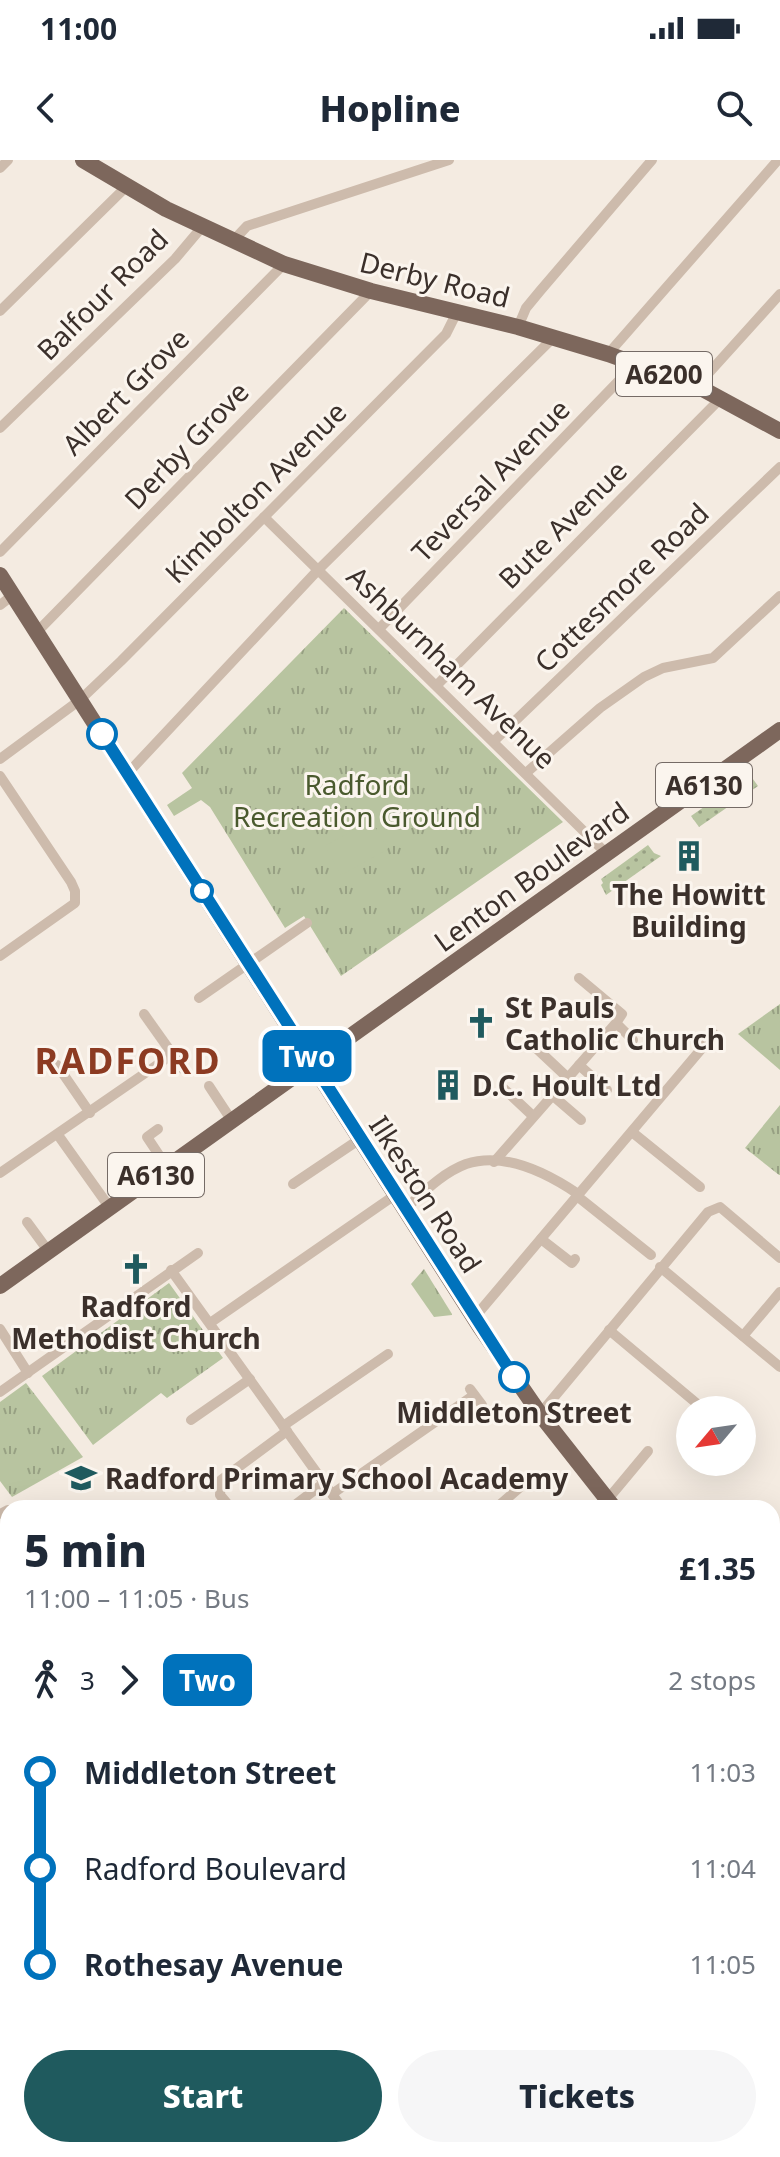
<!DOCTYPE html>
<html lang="en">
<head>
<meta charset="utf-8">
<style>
	:root { --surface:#fff; --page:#f6f6f7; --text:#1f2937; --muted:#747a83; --accent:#1f5a5e }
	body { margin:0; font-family:"Noto Sans",sans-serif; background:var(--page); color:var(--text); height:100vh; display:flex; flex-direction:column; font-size:30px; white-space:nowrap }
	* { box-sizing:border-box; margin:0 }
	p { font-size:26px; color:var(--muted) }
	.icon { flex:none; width:44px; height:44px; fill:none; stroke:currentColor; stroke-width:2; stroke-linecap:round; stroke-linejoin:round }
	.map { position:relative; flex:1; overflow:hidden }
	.drawer { position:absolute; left:0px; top:1340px; width:780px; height:658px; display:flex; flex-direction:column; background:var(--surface); border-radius:24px 24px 0 0; box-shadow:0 8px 32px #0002 }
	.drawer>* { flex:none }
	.badge { padding:0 16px; border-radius:12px; font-size:28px; line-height:52px }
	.needle { width:52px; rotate:241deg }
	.tools { position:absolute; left:676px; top:1236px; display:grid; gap:16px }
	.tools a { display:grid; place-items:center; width:80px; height:80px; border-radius:50%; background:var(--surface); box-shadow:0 8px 32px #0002; font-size:40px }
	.map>.badge { position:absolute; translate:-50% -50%; box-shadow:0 0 0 4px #fff }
	.legs { display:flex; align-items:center; gap:12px; height:88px; padding:0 24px; font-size:26px }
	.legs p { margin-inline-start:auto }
	.head { display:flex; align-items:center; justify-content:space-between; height:136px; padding:0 24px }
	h1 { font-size:44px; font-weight:800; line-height:60px }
	.cta { display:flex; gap:16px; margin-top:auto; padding:16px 24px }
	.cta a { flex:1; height:92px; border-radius:48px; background:var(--accent); color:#fff; font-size:32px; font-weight:800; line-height:92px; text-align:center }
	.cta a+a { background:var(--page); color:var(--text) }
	ul { padding:0 24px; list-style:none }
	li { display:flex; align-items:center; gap:28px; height:96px; font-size:30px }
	li i { display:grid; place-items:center; width:12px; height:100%; margin:0 10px; background:currentColor }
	li i::after { content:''; width:20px; height:20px; margin:-10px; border:6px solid; border-radius:50%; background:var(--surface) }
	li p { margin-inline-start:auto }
	li:first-child i { background:linear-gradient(#0000 50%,currentColor 0) }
	li:last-child i { background:linear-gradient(currentColor 50%,#0000 0) }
	.status { display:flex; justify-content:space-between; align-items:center; height:56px; padding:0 40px; background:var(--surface); direction:ltr }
	.status svg { height:22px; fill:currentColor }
	header { display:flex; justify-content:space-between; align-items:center; height:104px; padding:0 24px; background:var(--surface); font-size:36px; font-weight:800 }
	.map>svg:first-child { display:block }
	.grass { fill:url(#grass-tufts) }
	.garden { fill:url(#garden-dots) }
	.pitch { fill:#b8c4a0 }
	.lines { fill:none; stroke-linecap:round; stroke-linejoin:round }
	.river { stroke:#7fb0b2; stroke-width:20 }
	.minor { stroke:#cdbbac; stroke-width:10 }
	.tertiary { stroke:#cdbbac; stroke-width:12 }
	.primary { stroke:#7d675c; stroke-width:16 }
	.rail { stroke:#3b302b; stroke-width:3; stroke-dasharray:2 6; stroke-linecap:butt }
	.line-1-casing { stroke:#fff; stroke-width:18 }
	.line-1 { stroke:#0072bc; stroke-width:12 }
	.stop-1-dot { fill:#fff; stroke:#0072bc; stroke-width:4 }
	.labels { text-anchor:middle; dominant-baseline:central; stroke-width:6; stroke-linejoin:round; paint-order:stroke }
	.shield { fill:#fbf5ee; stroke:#756b66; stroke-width:2 }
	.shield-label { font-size:26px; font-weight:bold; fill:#3b302b }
	.street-label { font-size:28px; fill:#3b302b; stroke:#fbf5ee }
	.park-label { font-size:28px; fill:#4a5a2e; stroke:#fbf5ee }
	.poi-label { font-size:28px; font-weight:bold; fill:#3b302b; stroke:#fbf5ee; text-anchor:start }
	.stop-label { font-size:28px; font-weight:bold; fill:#3b302b; stroke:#fbf5ee }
	.district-label { font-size:36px; font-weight:bold; letter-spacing:2px; fill:#8c3b22; stroke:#fbf5ee }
</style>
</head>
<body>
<div class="status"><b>11:00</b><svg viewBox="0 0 49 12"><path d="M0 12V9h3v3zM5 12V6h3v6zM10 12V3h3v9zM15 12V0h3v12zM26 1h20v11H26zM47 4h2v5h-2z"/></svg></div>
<header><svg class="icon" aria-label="back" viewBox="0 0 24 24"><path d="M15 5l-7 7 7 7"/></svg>Hopline<svg class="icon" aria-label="search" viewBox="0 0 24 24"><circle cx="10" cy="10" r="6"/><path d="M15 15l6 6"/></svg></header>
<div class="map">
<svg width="780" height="1997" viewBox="0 0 780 1997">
	<defs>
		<pattern id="grass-tufts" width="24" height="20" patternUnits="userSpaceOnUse" patternTransform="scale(2)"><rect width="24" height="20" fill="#b8c4a0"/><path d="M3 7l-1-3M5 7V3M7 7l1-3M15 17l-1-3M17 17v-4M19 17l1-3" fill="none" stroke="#97a083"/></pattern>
		<pattern id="garden-dots" width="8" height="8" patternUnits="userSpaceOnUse" patternTransform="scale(2)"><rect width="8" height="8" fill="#b8c4a0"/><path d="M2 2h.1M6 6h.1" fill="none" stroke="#97a083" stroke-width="1.8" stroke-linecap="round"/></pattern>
	</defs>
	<rect width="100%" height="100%" fill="#f4ebe1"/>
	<g class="grass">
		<path d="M344,448l219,214 -222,154 -37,-60 -19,12 -75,-121 -9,-7 -27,16 -7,-11 25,-17 -10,-15z"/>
		<path d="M780,844v66l-42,-36z"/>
		<path d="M780,945v70h-1l-34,-27z"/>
		<path d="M424,1109l28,45v1l-18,2 -23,-33z"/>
		<path d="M169,1123l54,75 -56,40 -6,-5 -68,52 -51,-69z"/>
		<path d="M26,1223l57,74 -71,40 -12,-16v-79z"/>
	</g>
	<g class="garden">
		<path d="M750,615l8,11 -59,41 -8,-11z"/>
		<path d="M648,685l6,8 7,3 -55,39 -5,-10 2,-2 -2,-4z"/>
	</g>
	<path class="pitch" d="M371,660l17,29 -47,26 -16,-29z"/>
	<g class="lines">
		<path class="river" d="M772,1631l8,1"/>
		<g class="minor">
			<path d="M0,8l8,-8"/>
			<path d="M233,81l14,-15 202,-66"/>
			<path d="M0,151l126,-124"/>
			<path d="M518,167l8,-19 14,-17 112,-131"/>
			<path d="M608,194l170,-194"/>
			<path d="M697,226l83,-92"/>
			<path d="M0,268l175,-169 27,-32"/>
			<path d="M264,357l342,336"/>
			<path d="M0,392l284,-288"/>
			<path d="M0,445l13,-10"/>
			<path d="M379,469l257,-266"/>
			<path d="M36,473l335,-342"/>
			<path d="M437,525l284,-287"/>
			<path d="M494,581l286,-274"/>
			<path d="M0,599l80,-59 41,-39 325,-327 11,-22"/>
			<path d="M526,613l74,-65 44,-31 19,-9 50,-10 67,-62"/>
			<path d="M127,614l191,-204 236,-233"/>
			<path d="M0,616l71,106 4,9v12l-75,53"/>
			<path d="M579,818l43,36 -6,9 17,17"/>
			<path d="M199,838l108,-75"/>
			<path d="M144,854l39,55"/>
			<path d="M536,888l32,30"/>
			<path d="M57,905l33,48"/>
			<path d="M579,905l28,25"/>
			<path d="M209,926l23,35"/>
			<path d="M503,928l30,28"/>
			<path d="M552,935l29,25"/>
			<path d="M158,969l-11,8 20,30"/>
			<path d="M632,972l68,55"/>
			<path d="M58,975l52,73"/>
			<path d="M494,1002l122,-139"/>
			<path d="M0,1013l173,-119"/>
			<path d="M293,1024l67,-45"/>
			<path d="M577,1036l74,59"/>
			<path d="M405,1049c18,-16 37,-36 61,-45 39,-13 81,9 112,30"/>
			<path d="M27,1062l22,30"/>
			<path d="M541,1079l31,24 3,-4"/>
			<path d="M660,1107l120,100"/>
			<path d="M171,1110l171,238"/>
			<path d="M474,1158l240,-284"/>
			<path d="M210,1163l185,-128"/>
			<path d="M0,1169l28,44"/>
			<path d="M609,1170l92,77"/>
			<path d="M743,1176l37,-44"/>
			<path d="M470,1229l12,16"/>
			<path d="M0,1232l198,-139"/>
			<path d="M540,1254l168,-202 12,-5 60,51"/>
			<path d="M191,1260l59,-41"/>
			<path d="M283,1266l105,-72"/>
			<path d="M332,1334l142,-99"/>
			<path d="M608,1339l40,-48"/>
			<path d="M231,1348l-11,-13 1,-15 66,-49"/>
			<path d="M291,1348l33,-25"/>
			<path d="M496,1348l29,-25"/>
			<path d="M0,1354l8,-4"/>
			<path d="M0,1400l8,9"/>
			<path d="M0,1507l8,10"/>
			<path d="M0,1607l8,6"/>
			<path d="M0,1839l8,16"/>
			<path d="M772,1856l8,-4"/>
			<path d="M0,1888l8,-1"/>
			<path d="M772,1939l8,-6"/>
			<path d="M772,1954l8,11"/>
			<path d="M22,1990v7"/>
			<path d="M174,1997l13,-7"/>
			<path d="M670,1997l3,-7"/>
		</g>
		<g class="tertiary">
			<path d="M772,1509l8,-11"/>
			<path d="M0,1808l8,-4"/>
		</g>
		<g class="primary">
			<path d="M83,0l83,49 118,55 87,27 147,36 90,27 89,32 83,45"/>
			<path d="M0,415l480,752 60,87 74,94"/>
			<path d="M0,1126l780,-556"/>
			<path d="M772,1686l8,14"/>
		</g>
		<g class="rail">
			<path d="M772,1794l8,-6"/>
			<path d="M397,1997l14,-7"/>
			<path d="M497,1997l6,-7"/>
		</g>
	</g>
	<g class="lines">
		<defs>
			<path id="line-1" d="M102,574l412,643"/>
		</defs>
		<use href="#line-1" class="line-1-casing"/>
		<use href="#line-1" class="line-1"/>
	</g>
	<defs>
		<symbol id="building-bare" viewBox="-9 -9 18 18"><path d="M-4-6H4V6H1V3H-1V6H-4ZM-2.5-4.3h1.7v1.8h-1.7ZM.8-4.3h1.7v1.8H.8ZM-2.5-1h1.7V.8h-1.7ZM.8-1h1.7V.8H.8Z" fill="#1f5a5e" stroke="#fbf5ee" stroke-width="2.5" paint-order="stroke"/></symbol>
		<symbol id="church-bare" viewBox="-9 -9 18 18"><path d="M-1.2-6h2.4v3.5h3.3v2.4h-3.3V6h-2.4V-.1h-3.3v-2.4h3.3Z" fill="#1f5a5e" stroke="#fbf5ee" stroke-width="2.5" paint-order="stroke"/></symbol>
		<symbol id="school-bare" viewBox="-9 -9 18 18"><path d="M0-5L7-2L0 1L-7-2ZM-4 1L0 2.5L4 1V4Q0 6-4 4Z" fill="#1f5a5e" stroke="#fbf5ee" stroke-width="2.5" paint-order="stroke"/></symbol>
	</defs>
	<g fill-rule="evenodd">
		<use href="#building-bare" x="667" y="674" width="44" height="44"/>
		<use href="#church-bare" x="459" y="841" width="44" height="44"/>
		<use href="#building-bare" x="426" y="903" width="44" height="44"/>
		<use href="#church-bare" x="114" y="1087" width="44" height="44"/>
		<use href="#school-bare" x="59" y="1296" width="44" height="44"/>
	</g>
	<g class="stop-1-dot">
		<circle cx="102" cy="574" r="14"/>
		<circle cx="202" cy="731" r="10"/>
		<circle cx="514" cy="1217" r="14"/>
	</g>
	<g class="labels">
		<g class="shield">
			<rect x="616" y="192" width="96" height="44" rx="6"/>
			<rect x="656" y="603" width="96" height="44" rx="6"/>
			<rect x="108" y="993" width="96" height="44" rx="6"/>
		</g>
		<g class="shield-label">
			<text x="664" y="214">A6200</text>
			<text x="704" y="625">A6130</text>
			<text x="156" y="1015">A6130</text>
		</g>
		<g class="street-label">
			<text transform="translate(435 119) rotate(14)">Derby Road</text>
			<text transform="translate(102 134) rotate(-45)">Balfour Road</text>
			<text transform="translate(125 231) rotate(-45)">Albert Grove</text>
			<text transform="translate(186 285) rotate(-46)">Derby Grove</text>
			<text transform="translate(490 320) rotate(-46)">Teversal Avenue</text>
			<text transform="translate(255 332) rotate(-45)">Kimbolton Avenue</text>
			<text transform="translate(562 364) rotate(-45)">Bute Avenue</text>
			<text transform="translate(621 427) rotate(-44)">Cottesmore Road</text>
			<text transform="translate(452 507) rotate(44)">Ashburnham Avenue</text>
			<text transform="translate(531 716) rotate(-36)">Lenton Boulevard</text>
			<text transform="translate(426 1034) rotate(57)">Ilkeston Road</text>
		</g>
		<g class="park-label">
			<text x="357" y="624">Radford<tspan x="357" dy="32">Recreation Ground</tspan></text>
		</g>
		<g class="poi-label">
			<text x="689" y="734" text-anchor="middle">The Howitt<tspan x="689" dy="32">Building</tspan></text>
			<text x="505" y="847">St Pauls<tspan x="505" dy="32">Catholic Church</tspan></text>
			<text x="472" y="925">D.C. Hoult Ltd</text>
			<text x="136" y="1146" text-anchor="middle">Radford<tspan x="136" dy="32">Methodist Church</tspan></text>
			<text x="105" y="1318">Radford Primary School Academy</text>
		</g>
		<g class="stop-label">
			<text x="514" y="1252">Middleton Street</text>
		</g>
		<g class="district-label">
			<text x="128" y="900">RADFORD</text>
		</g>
	</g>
</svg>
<div class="tools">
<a><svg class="needle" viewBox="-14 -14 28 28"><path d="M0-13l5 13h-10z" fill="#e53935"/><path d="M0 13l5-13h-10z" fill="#747a83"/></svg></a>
</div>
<b class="badge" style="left:307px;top:896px;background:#0072bc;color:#fff">Two</b>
<section class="drawer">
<div class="head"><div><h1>5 min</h1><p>11:00 – 11:05 · Bus</p></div><b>£1.35</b></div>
<div class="legs"><svg class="icon" aria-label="walk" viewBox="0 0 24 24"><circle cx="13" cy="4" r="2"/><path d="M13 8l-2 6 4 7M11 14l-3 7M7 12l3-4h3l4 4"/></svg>3<svg class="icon" aria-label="forward" viewBox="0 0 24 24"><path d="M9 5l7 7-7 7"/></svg><b class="badge" style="background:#0072bc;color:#fff">Two</b><p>2 stops</p></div>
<ul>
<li><i style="color:#0072bc"></i><b>Middleton Street</b><p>11:03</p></li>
<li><i style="color:#0072bc"></i><span>Radford Boulevard</span><p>11:04</p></li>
<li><i style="color:#0072bc"></i><b>Rothesay Avenue</b><p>11:05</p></li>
</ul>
<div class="cta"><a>Start</a><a>Tickets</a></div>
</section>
</div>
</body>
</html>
